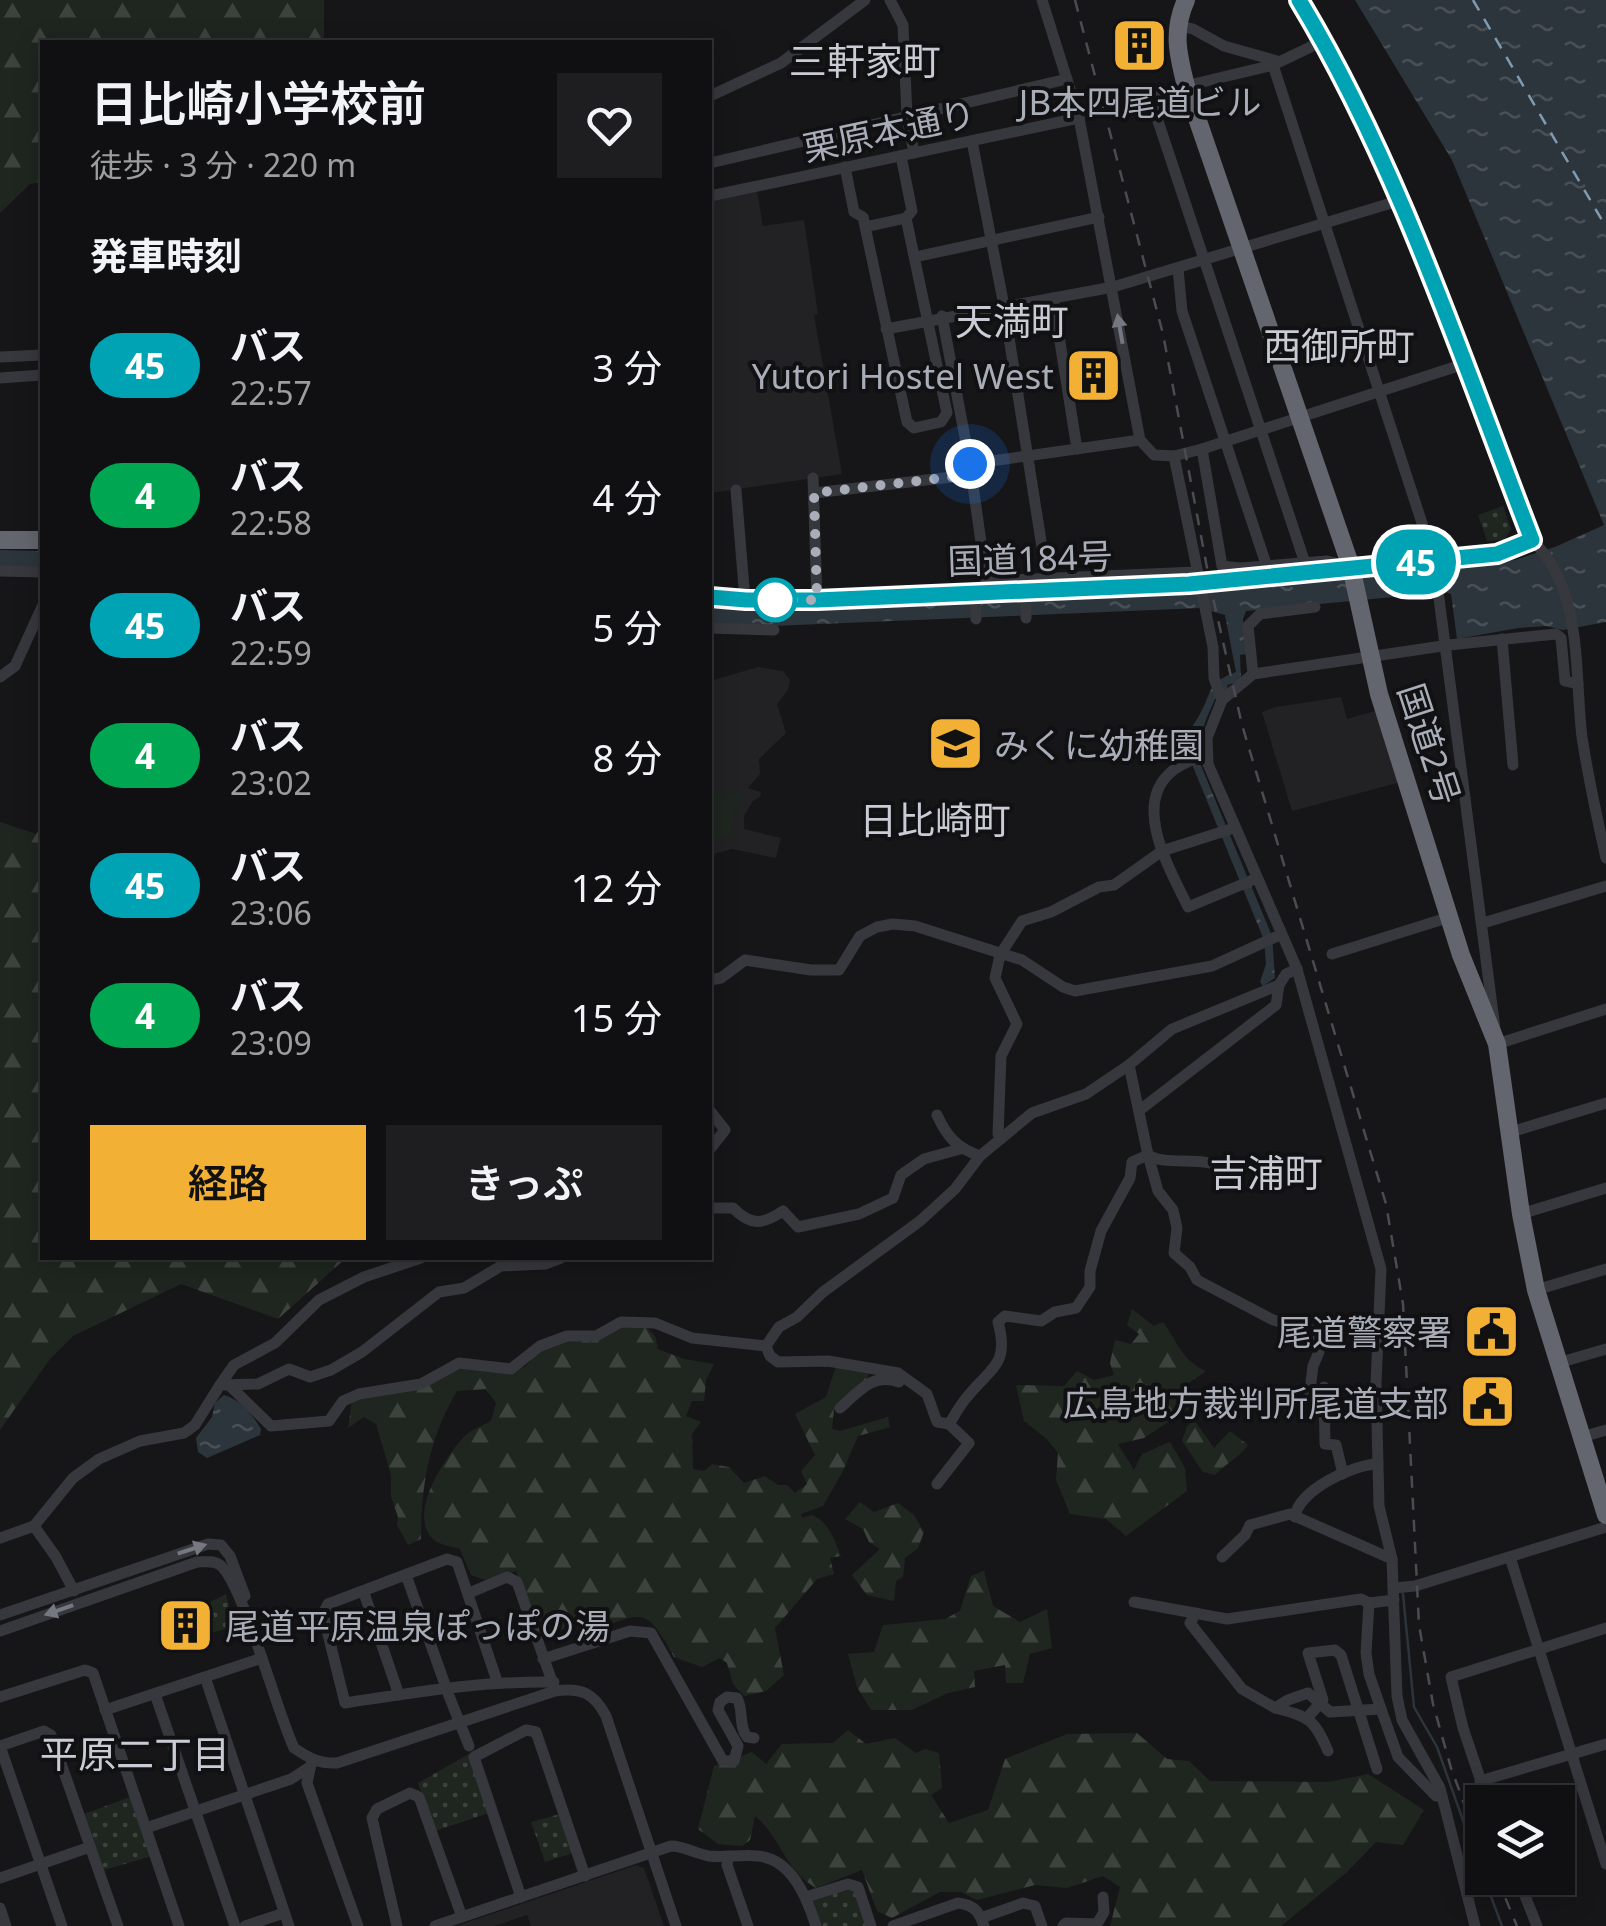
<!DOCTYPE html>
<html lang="ja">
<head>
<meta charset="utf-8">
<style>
	:root { --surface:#101012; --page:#1e1e20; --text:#f1f3f6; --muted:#9c9d9f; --line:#303032; --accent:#f2b134 }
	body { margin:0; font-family:"Noto Sans","Noto Sans JP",sans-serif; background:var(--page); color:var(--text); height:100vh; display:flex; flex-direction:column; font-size:38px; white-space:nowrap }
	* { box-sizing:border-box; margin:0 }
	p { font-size:32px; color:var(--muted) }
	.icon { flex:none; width:55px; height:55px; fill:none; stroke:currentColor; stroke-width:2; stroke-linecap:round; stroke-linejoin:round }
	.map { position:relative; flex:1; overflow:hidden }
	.drawer { position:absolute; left:40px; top:40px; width:672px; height:1220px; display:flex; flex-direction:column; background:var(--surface); border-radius:0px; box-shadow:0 5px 25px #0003,0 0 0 2px var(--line) }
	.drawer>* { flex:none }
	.badge { padding:0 20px; border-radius:32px; font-size:35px; line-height:65px }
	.fabs { position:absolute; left:1465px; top:1785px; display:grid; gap:20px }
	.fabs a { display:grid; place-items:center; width:110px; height:110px; border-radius:0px; background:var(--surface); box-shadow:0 5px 25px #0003,0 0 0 2px var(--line); font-size:50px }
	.you { position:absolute; width:50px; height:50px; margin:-25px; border:8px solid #fff; border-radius:50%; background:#1a73e8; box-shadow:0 0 0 15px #1a73e833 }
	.map>.badge { position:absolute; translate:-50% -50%; box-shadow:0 0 0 5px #fff }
	h2 { padding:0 50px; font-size:38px; line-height:90px }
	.round { display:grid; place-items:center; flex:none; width:105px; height:105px; border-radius:0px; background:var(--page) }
	.summary { display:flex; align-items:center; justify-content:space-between; height:170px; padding:0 50px }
	h1 { font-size:48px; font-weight:600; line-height:75px }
	.primary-button { display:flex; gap:20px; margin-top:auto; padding:20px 50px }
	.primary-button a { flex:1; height:115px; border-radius:0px; background:var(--accent); color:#111; font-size:40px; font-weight:600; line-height:115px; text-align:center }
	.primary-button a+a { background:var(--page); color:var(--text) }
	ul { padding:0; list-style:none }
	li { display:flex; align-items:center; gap:30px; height:130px; padding:0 50px }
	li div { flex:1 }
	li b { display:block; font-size:38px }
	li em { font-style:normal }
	li .badge { min-width:110px; font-weight:700; text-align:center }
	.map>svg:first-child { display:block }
	.built { fill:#222225 }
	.green { fill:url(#green-dots) }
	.forest { fill:url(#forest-firs) }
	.pitch { fill:#1e261f }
	.water { fill:url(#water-ripples) }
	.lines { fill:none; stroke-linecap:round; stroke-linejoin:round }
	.stream { stroke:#2c353c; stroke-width:2.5 }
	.ferry { stroke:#7f9bb3; stroke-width:2.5; stroke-dasharray:12 10; stroke-linecap:butt }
	.minor-tunnel { stroke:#333438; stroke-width:11; stroke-dasharray:11 5.5; stroke-linecap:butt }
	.minor { stroke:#37383d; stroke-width:11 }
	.highway { stroke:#63666e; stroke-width:18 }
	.rail { stroke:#4a4c52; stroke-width:2.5; stroke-dasharray:12 10; stroke-linecap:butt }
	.minor-bridge { stroke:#37383d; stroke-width:11 }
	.highway-bridge { stroke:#63666e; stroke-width:18 }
	.oneway { fill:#757881 }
	.line-casing { stroke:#fff; stroke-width:22 }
	.line { stroke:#00a3b4; stroke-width:15 }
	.walk { stroke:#a8adb8; stroke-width:10; stroke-dasharray:0 18 }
	.stop-dot { fill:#fff; stroke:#00a3b4; stroke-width:5 }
	.labels { text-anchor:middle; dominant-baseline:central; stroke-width:8; stroke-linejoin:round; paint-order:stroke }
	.poi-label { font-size:35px; fill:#a8adb8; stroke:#111113; text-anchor:end }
	.street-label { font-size:35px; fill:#a8adb8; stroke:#111113 }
	.neighbourhood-label { font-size:38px; fill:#c9ccd4; stroke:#111113 }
</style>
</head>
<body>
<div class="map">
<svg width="1606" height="1926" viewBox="0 0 1606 1926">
	<defs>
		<pattern id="green-dots" width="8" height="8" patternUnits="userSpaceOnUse" patternTransform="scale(2.5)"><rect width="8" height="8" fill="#1e261f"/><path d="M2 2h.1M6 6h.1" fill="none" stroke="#3c433d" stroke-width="1.8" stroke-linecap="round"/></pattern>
		<pattern id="forest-firs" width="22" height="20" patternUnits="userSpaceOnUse" patternTransform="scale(2.5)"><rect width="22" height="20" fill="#1e261f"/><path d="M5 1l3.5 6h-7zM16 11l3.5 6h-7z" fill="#3c433d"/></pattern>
		<pattern id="water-ripples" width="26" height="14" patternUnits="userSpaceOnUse" patternTransform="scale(2.5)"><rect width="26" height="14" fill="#2c353c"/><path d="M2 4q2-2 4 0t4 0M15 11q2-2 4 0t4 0" fill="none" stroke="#485056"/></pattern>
	</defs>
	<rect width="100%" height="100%" fill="#161618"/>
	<g class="built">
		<path d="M757,191l6,35 41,-6 14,94 -4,1 28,159 -132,19v-292z"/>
		<path d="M758,667l25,4 7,9 -2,10 -11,14 9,29 -27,26 1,15 -12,14 13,4 -1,5 -7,4 -9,15v13l37,9 -5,20 -44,-9 -22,6v-174z"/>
		<path d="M1341,697l6,22 31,-9 23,72 -109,29 -30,-99 14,-5z"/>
		<path d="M636,1865l8,3 20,58h-133l-4,-11 -33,11h-38z"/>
	</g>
	<g class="green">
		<path d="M1503,506l8,23 -7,11 -17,1 -9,-26z"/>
		<path d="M226,1594l8,32 -32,10 -4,-13 16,-6 -4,-15z"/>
		<path d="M469,1754l20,59 -54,18 -17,-48z"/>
		<path d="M130,1797l22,59 -48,14 -20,-56z"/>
		<path d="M560,1814l13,39 -28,9 -14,-40z"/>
		<path d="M848,1886l6,3 13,37h-48l-9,-27z"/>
	</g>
	<g class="forest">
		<path d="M0,0h324v42h-282v140l-12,2 -30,29z"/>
		<path d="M0,822l36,12 6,-9v433h304l-68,61 -97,-35 -108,52 -23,23 -50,71z"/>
		<path d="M1132,1309l22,17 9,-4c15,20 18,38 43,49l-16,11 1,25 -47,31 -26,6 16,26 8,-16 28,-12 15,26 2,23 -61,45 -20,-17 -36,-5 -14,-34 2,-27 -11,-14 -23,-18 -8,-36 48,1 13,-15 17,9 20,-5 -4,-12 5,-23 16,4 8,-10 -12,-9z"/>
		<path d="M620,1324l25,2 10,10 3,13 26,10 30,5 -8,16 -2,21h-12l-6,15 15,6 -9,12 1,35 11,2 8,-7 17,3 15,16 21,-7 13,9h9l8,8 12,-9 -6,-13 14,-16 -20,-41 31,-17 10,-31 33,3 -1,11 -34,29 -2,20 8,2 48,-14 2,10 -32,9 -15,35 -20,35 -22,8 1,4 10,-3c18,8 22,25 29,41l-11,2 4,16 -17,5 -42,49 9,47 -18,16 -22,5 -11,-12 -6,-21 -7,-5 -18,9 -28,-10c-27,-49 -29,-47 -80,-26l-9,-11 -30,12 -17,-6 -22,-55 -30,9 -15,-5 -11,-26c-7,-2 -17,-4 -23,-7 -34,-23 8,-85 27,-105 6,-7 18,-11 27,-16l5,-18 -10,-14 -29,2c-28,47 -36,95 -36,148l-13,6 -11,-20 1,-8 -7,-20v-22l-15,-51 -12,-7 -16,11 4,-27 69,-14 27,-19 65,2 12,-3 13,-15 27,-11 18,-2 8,3z"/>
		<path d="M1194,1420l20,28 16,-17 18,14c-9,13 -22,18 -33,30l-12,-3 -21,-31 5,-15z"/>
		<path d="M860,1502l14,10 24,-9 16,12 10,17 -6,16 -13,10 -2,19 -7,4 -2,20 -27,-6 -15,-20 28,-26 -11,-7 -6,-13 -18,-10z"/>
		<path d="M984,1571l9,35 27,16 27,-13 5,39 -22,6 -7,29h-17l-1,-18 -31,6 1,16 -27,6 -36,17h-41l-14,-23 -9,-33 26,-2 9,-27 62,-6 15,-8 11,-35z"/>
		<path d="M848,1730l18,14 29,-6 21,15 9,-4 14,4 3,35 -11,7 18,28 39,-13 17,-51 62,-25 70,-1 30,26 22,2 21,20 118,1 40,-8 56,36 -21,35 -27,-3 -30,31 -65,53h-171l10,-39 -17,-11 -36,12 -32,-3 -58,15 -16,-8h-21l-48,26 -15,-7 -15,-41 -46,18c-34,-21 -33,-49 -61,-72l-5,24 -8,6 -24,-2 -20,-15 16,-63 38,-14 14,12 16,-20 51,-1z"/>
	</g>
	<path class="pitch" d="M710,789l6,5h25l-2,14 -7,2 -1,26 -19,2z"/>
	<g class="water">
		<path d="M1355,0h251v622l-43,8 -17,-4 -28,2 -61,11 -6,-45 -6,-2 -199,19 -3,8 3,35 -6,1 1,26 -14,4 1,5 -13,9 -8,18 -9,25 1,19 73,175 3,42 -12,8 -3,-4 6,-18 -2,-24 -77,-188c0,-23 3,-20 13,-38 13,-24 7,-31 36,-42l-11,-57 -25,-7 -428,18 -62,-3v-15l115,2 372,-16 71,-7 247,-27 40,-13 49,-22 -152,-365z"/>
		<path d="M0,550l42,1v16h-42z"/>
		<path d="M224,1395c17,5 28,19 37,34l-1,6 -53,23 -9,-6 -2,-14 16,-21 3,-14z"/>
	</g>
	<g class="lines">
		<g class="stream">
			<path d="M1403,1594l11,113 23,40 45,127"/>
			<path d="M1484,1878l18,48"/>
		</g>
		<path class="ferry" d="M1473,0l133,227"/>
		<path class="minor-tunnel" d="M1072,111l59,-15"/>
		<g class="minor">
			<path d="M890,0l13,25 4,92 7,36"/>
			<path d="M1042,0l37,118 61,322 14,15 20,1 28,-7 262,-85"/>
			<path d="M1299,0c99,164 164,362 233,540 52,50 42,132 50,197 6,40 15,81 24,121"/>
			<path d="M1177,25l16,4 31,17 53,15"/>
			<path d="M1273,65l161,495 63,484 109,-35"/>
			<path d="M1181,87l92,-22 50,-24"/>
			<path d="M1177,88l-26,12 154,463"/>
			<path d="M710,96l71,-33 84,-63"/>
			<path d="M1131,96l32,-6"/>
			<path d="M972,141l32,165 43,273"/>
			<path d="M901,156l11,55 -6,7"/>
			<path d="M710,163l357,-84"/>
			<path d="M845,167l9,45 9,5 44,205 7,6 27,-6 6,-9 -41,-195 -41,9"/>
			<path d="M710,196l369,-78"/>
			<path d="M915,257l184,-40"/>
			<path d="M1178,269l4,42 84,253"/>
			<path d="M1053,298l24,151"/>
			<path d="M942,316l28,148 18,128"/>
			<path d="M886,329l227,-42 285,-86"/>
			<path d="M0,357l42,-2"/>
			<path d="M0,378l42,-3"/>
			<path d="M1202,449l20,117 18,2 87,-7 24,6 146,-13 35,-14"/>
			<path d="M1174,456l39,191 1,31 8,22 -15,38 1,26 89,205 84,300 -5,114 3,123 13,53 5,137 5,24 38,68 35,138"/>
			<path d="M813,478l4,122"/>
			<path d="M736,490l9,110"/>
			<path d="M814,493l138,-16 18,-13 170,-24"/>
			<path d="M0,571l42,1"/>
			<path d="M986,581l210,-9"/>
			<path d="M1026,591v27"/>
			<path d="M975,593l1,26"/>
			<path d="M710,628l64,2"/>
			<path d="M1502,639l11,126"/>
			<path d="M1253,674l-5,-48 12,-12 55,-7"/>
			<path d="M0,677l15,-11 27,-59"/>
			<path d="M1222,700l31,-26 196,-29 107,-11 5,4 4,43 13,3"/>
			<path d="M1206,754c-11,5 -27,10 -36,19 -38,34 1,98 18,134l67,-28"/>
			<path d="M1483,923l123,-37"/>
			<path d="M1332,954l118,-37"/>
			<path d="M710,980l11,-2 24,-18 66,10h28l21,-34 17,-9 16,-3 22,2 107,34 41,27 12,4 137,-25 68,-31"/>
			<path d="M1140,1110l136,-105 3,-20"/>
			<path d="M710,1111l15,19 -15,19"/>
			<path d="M937,1115c10,22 20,33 43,41"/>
			<path d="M1511,1132l95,-29"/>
			<path d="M1001,1138l-3,-4 3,-78 16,-32 -22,-46 5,-23 22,-34 29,-9 48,-25 15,-2 48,-34 72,-23"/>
			<path d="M1148,1155l10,36 15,19 4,18 -3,25 16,14 7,13 76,40 38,10 8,22 -6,14 -4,32 14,3"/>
			<path d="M1148,1155c16,10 42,3 61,8"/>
			<path d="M710,1208h23c18,18 29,17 50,3l15,16 61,-13 34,-16 8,-23 23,-16 36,-10"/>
			<path d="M1521,1214l85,-26"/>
			<path d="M1536,1290l70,-21"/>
			<path d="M766,1346l4,10 8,6 50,-1 70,12 29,21 10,28 12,2 20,19 -32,41"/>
			<path d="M1558,1363l48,-14"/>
			<path d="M227,1383l44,43 58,-5 14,-20 16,-7 62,-10 38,-21 52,6 29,-23 27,-10h29l25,-14 34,1 37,15 74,8 13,-19 18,-10 26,-25 97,-71 35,-32 25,-33 52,-43 54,-19 43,-29 43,-36 107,-44 7,-11 11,-5"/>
			<path d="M220,1385l14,-20 41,-22 44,-43 45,-23 57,-19"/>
			<path d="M1324,1387l1,57 11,1 7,29"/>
			<path d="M840,1408c18,-16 33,-36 59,-26"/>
			<path d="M949,1424c6,-9 11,-19 18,-27 24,-30 43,-32 31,-75l7,-6 36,5 14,-9 21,-4 14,-21v-16l11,-40 29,-53 2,-16 16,-7 -19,-90"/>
			<path d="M1582,1437l24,-7"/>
			<path d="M1295,1517c3,-27 59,-53 83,-53"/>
			<path d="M34,1526l39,-48 26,-19 41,-18 44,-8 11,-8 25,-40 38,-1 31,-15 21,8 21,-7 31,-18 77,-60 25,-4 37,-22 44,-2 16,-6"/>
			<path d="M0,1538l34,-12 22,31 18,34"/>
			<path d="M1222,1557l23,-22 5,-10 40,-11 102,45"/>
			<path d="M1510,1557l96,307"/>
			<path d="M406,1575l42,118"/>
			<path d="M1394,1588l21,-2 191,-59"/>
			<path d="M364,1593l35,102"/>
			<path d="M469,1593l38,-16 10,5 37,105"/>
			<path d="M1134,1602l93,17 134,-20 8,4 25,-3"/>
			<path d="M1369,1603l-3,50 3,21 12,35 17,48 38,39h6"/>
			<path d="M1196,1613l-6,10 52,66 33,19 13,-8 20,-7 22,19 51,-3"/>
			<path d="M0,1615l208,-71 13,1 9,11 15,40"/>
			<path d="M0,1631l197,-69c8,0 16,-2 23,3 23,18 57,148 74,183 15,10 25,16 43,15l218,-72c26,-4 39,2 51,25l70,210"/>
			<path d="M543,1659l87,-28 21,2 72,128h11l4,-15 -20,-36 2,-8 7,-5 10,1c7,12 1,27 10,39l7,1"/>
			<path d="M205,1677l84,249"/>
			<path d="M497,1681l-40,-119 -10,-3 -119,45 -5,10 22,89c73,-11 135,-22 209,-21"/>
			<path d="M155,1694l80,232"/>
			<path d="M0,1697l85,-27 8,3 86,253"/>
			<path d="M1275,1708c35,9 39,11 53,43"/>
			<path d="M105,1710l157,-52"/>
			<path d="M1308,1717l15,-17 -15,-47 27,-3 6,5 36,114"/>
			<path d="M0,1746l44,-15 7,4 67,191"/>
			<path d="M0,1746l62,180"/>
			<path d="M312,1760l-5,23 51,143"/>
			<path d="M1480,1781l126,-37"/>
			<path d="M1488,1802l-25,-74 -12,-51 155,-49"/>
			<path d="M146,1828l145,-49 17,-11"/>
			<path d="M728,1856l-1,9 21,61"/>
			<path d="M0,1878l90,-31"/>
			<path d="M1518,1878l19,48"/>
			<path d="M521,1897l-47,-140 52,-27 10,2 49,144"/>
			<path d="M806,1897l42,-13 10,3 13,39"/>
			<path d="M0,1908l6,18"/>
			<path d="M981,1918l42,-15 12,3 7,20"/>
			<path d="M245,1926l39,-13"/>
			<path d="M397,1926l-25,-108 5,-9 33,-16 9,4 43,120"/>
			<path d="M435,1926l236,-80c13,0 25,8 38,10 16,2 33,-2 49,0 34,3 49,42 58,70"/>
			<path d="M893,1926l65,-23c16,2 21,8 26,23"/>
			<path d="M1063,1926l3,-3 31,1 7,-12 -1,-15"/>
		</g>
		<g class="highway">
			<path d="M1186,0c-14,31 -8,55 0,86l165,481 28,127 82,261 36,89 24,170 15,76 70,225"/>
			<path d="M0,540h42"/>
			<path d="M1258,579l93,-12"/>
			<path d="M710,597l107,3 244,-11"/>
		</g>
		<g class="rail">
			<path d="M1075,0l88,334 48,255 31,136 144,479 17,100 16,321 14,79 18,64 31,84"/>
			<path d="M1497,1878l20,48"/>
		</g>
		<path class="minor-bridge" d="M449,1696l20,50"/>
		<path class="highway-bridge" d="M1061,589l197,-10"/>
	</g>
	<defs><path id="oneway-solid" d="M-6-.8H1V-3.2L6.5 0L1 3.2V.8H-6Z" transform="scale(2.5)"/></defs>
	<g class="oneway">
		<use href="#oneway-solid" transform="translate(1120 329) rotate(-100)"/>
		<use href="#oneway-solid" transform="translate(192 1549) rotate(-18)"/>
		<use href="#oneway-solid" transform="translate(59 1610) rotate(161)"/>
	</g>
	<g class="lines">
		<defs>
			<path id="line" d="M710,597l36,3h71l372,-16 308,-30 35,-14c-69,-178 -134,-376 -233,-540"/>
		</defs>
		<use href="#line" class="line-casing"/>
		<use href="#line" class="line"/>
		<path class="walk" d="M775,600h42l-3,-107 138,-16 18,-13"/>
	</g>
	<defs>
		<symbol id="building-square" viewBox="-11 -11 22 22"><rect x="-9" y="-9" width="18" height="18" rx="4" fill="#f2b134" stroke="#111113"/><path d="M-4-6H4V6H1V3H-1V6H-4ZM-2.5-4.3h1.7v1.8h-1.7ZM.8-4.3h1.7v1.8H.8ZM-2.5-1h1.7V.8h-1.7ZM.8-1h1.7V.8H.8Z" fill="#111"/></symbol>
		<symbol id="school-square" viewBox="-11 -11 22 22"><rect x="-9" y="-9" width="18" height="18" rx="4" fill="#f2b134" stroke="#111113"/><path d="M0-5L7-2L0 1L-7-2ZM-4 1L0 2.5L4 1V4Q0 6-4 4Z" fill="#111"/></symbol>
		<symbol id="civic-square" viewBox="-11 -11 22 22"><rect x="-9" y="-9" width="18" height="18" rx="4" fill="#f2b134" stroke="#111113"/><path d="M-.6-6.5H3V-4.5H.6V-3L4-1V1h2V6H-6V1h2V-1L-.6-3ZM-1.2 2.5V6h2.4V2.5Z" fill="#111"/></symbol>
	</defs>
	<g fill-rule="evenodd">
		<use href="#building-square" x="1108" y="14" width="63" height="63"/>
		<use href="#building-square" x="1062" y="344" width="63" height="63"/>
		<use href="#school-square" x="924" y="712" width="63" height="63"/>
		<use href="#civic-square" x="1460" y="1300" width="63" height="63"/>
		<use href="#civic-square" x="1456" y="1370" width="63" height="63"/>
		<use href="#building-square" x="154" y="1594" width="63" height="63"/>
	</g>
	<circle class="stop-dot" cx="775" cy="600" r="20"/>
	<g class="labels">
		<g class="poi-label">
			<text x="1140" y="101" text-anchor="middle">JB本四尾道ビル</text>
			<text x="1054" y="375">Yutori Hostel West</text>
			<text x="994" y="744" text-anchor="start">みくに幼稚園</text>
			<text x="1452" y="1331">尾道警察署</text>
			<text x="1448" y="1402">広島地方裁判所尾道支部</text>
			<text x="225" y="1625" text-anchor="start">尾道平原温泉ぽっぽの湯</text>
		</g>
		<g class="street-label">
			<text transform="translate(889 130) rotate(-12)">栗原本通り</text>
			<text transform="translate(1030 558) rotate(-2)">国道184号</text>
			<text transform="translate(1430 744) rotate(72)">国道2号</text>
		</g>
		<g class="neighbourhood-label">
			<text x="865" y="60">三軒家町</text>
			<text x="1012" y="320">天満町</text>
			<text x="1339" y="345">西御所町</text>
			<text x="935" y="819">日比崎町</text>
			<text x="1266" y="1172">吉浦町</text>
			<text x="135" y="1753">平原二丁目</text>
		</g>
	</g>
</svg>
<div class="fabs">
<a><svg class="icon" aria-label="layers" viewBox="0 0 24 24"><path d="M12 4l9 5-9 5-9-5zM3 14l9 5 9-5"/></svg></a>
</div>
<div class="you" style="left:970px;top:464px"></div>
<b class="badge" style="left:1416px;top:562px;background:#00a3b4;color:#fff">45</b>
<section class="drawer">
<div class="summary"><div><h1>日比崎小学校前</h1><p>徒歩 · 3 分 · 220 m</p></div><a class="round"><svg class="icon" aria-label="heart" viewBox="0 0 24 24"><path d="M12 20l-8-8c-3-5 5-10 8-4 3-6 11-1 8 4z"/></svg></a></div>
<h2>発車時刻</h2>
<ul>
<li><span class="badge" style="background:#00a3b4;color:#fff">45</span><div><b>バス</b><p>22:57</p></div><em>3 分</em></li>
<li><span class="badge" style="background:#00a651;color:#fff">4</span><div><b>バス</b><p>22:58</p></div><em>4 分</em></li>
<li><span class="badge" style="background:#00a3b4;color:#fff">45</span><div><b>バス</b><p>22:59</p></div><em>5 分</em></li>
<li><span class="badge" style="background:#00a651;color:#fff">4</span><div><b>バス</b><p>23:02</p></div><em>8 分</em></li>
<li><span class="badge" style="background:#00a3b4;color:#fff">45</span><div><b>バス</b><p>23:06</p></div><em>12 分</em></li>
<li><span class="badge" style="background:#00a651;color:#fff">4</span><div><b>バス</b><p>23:09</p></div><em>15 分</em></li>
</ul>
<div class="primary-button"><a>経路</a><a>きっぷ</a></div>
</section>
</div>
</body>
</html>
